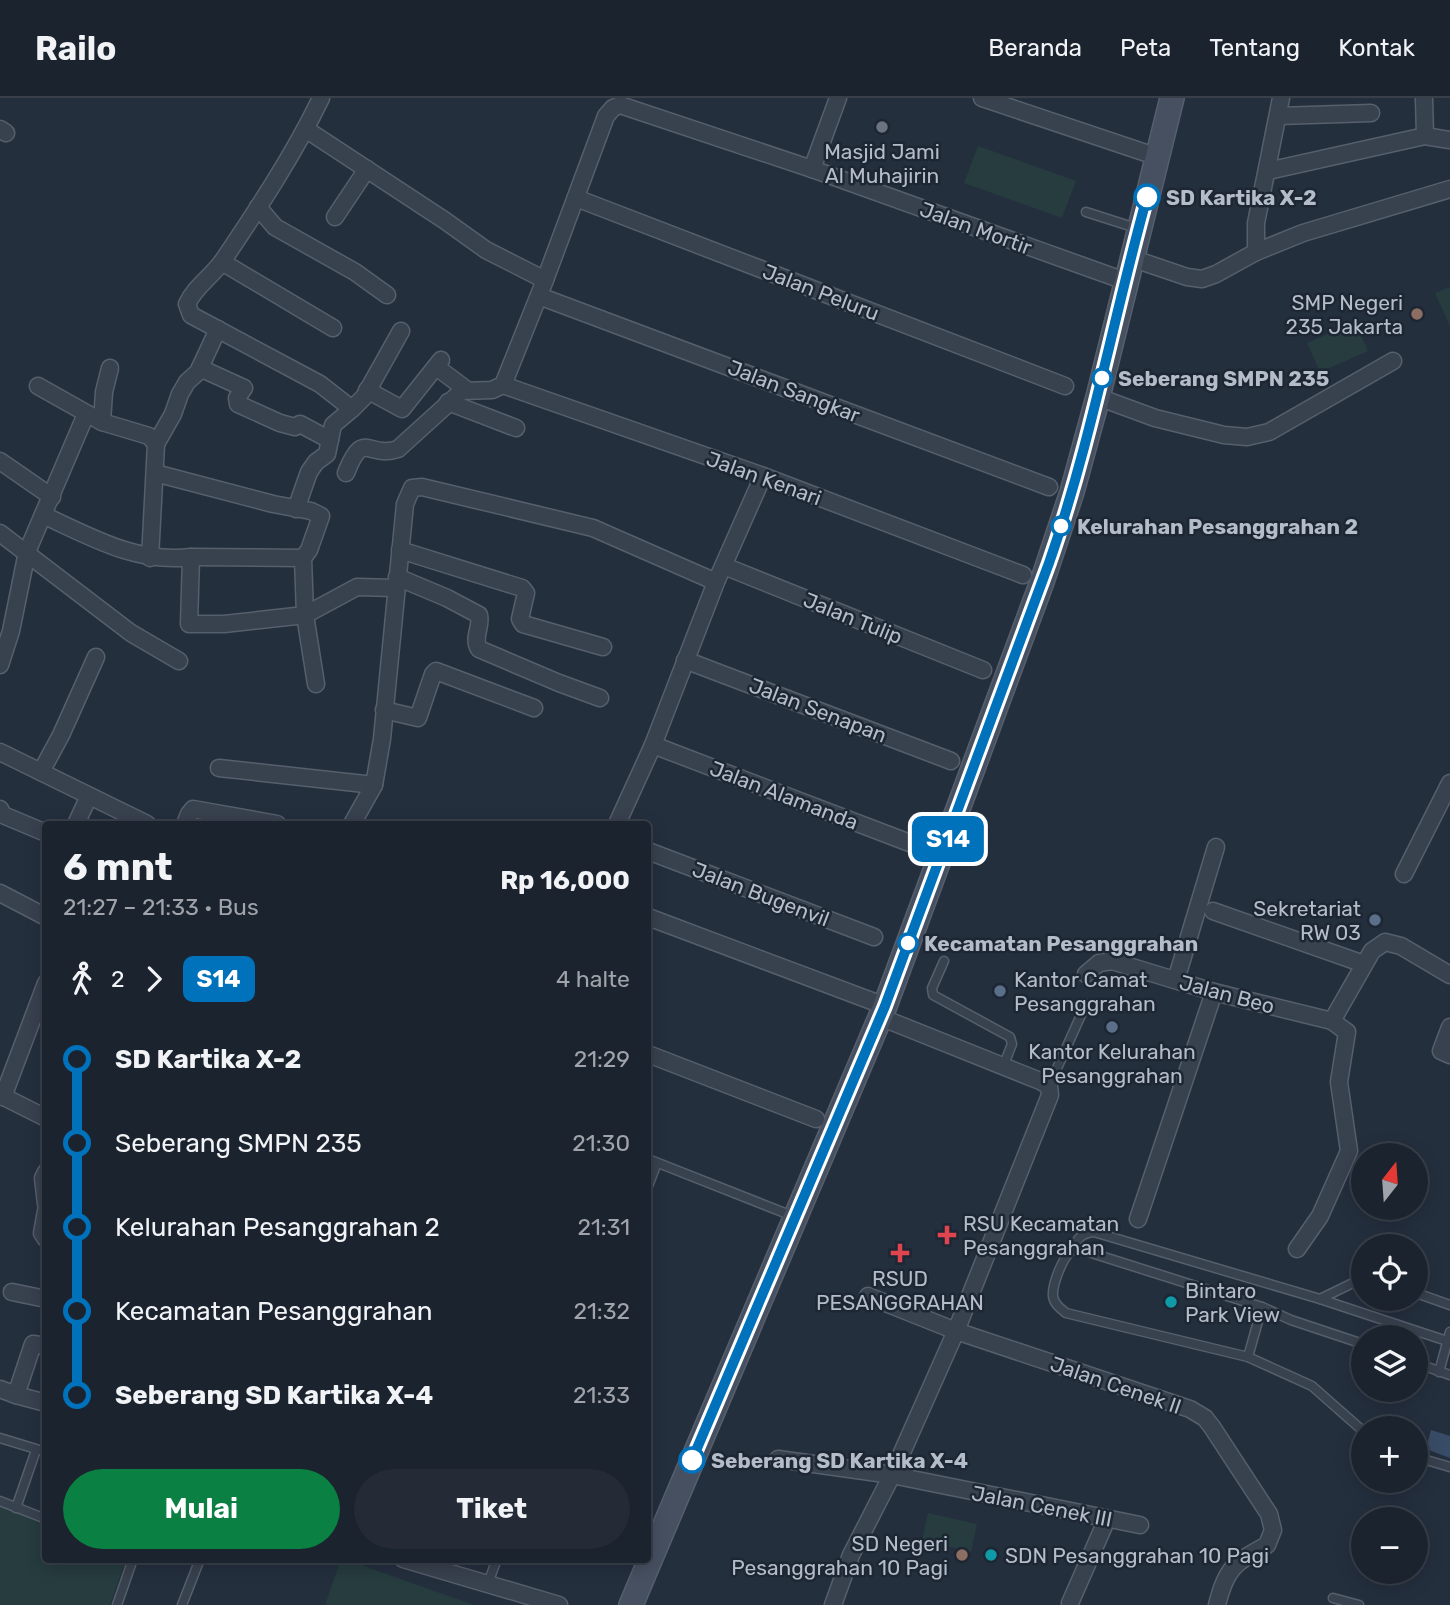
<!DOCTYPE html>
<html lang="id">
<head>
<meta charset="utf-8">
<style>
	:root { --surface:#1b232e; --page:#242b36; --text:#f1f3f6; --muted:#a0a4aa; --line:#39404a; --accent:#0b8043 }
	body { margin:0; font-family:Rubik,sans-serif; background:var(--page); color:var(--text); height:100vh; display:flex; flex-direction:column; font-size:26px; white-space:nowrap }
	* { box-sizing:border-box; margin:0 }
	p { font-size:23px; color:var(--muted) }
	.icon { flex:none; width:38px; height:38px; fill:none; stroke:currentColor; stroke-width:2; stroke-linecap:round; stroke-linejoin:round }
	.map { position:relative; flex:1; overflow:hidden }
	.panel { position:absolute; left:42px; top:723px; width:609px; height:742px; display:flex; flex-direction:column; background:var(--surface); border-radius:7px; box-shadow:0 4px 18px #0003,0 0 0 2px var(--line) }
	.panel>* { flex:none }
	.badge { padding:0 14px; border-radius:10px; font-size:24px; line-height:46px }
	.needle { width:46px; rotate:17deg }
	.controls { position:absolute; left:1351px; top:1045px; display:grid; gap:14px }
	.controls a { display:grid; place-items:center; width:77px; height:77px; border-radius:50%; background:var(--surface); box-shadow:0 4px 18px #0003,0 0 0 2px var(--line); font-size:35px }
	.map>.badge { position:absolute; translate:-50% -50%; box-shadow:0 0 0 4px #fff }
	.legs { display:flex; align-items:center; gap:10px; height:77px; padding:0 21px; font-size:23px }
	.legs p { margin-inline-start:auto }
	.head { display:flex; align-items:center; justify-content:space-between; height:119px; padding:0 21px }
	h1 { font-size:38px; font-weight:700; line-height:52px }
	.button { display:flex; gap:14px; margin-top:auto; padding:14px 21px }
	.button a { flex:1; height:80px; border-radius:42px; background:var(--accent); color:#fff; font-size:28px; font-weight:700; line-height:80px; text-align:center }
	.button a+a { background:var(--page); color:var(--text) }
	ul { padding:0 21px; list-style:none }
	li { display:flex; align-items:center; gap:24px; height:84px; font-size:26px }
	li i { display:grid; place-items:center; width:10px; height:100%; margin:0 9px; background:currentColor }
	li i::after { content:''; width:18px; height:18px; margin:-9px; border:5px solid; border-radius:50%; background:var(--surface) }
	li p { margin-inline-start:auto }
	li:first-child i { background:linear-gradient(#0000 50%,currentColor 0) }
	li:last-child i { background:linear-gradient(currentColor 50%,#0000 0) }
	header { display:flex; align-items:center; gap:42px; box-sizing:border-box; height:98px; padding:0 35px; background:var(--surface); border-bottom:2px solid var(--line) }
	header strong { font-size:33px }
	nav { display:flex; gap:38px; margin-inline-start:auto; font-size:24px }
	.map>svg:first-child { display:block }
	.green { fill:#263c3f }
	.water { fill:#394c67 }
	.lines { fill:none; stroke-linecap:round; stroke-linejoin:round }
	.lane-casing { stroke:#565f6c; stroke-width:11 }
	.street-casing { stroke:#565f6c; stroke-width:19 }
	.secondary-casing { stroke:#565f6c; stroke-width:26 }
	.lane { stroke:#38414e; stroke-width:8 }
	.street { stroke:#38414e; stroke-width:16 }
	.secondary { stroke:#465061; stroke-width:23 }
	.line-1-casing { stroke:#fff; stroke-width:16 }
	.line-1 { stroke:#0072bc; stroke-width:10 }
	.worship-dot { fill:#6b7280; stroke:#1d2633; stroke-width:2.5 }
	.stop-1-dot { fill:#fff; stroke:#0072bc; stroke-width:3.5 }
	.education-dot { fill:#8d6e63; stroke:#1d2633; stroke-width:2.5 }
	.service-dot { fill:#5c6f8a; stroke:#1d2633; stroke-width:2.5 }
	.health-dot { fill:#e0444e; stroke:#1d2633; stroke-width:2.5 }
	.culture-dot { fill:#0f9aa8; stroke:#1d2633; stroke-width:2.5 }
	.labels { text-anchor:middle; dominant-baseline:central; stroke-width:5; stroke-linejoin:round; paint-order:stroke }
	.poi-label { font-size:21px; fill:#b4bcc9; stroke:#1d2633; text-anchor:start }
	.stop-label { font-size:21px; font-weight:bold; fill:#b4bcc9; stroke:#1d2633; text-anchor:start }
	.street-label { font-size:21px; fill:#b4bcc9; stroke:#1d2633 }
</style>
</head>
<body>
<header>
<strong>Railo</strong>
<nav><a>Beranda</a><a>Peta</a><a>Tentang</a><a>Kontak</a></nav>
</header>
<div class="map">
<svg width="1450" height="1507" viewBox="0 0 1450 1507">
	<rect width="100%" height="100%" fill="#242f3e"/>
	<g class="green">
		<path d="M978,48l98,35 -14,37 -98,-35z"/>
		<path d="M1450,189v39l-15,-33z"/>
		<path d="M1355,224l13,29 -48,21 -13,-29z"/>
		<path d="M0,1408l45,17 1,36h80l-16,46h-110z"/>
		<path d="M928,1415l49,11 -6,28 -49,-12z"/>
		<path d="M341,1461h3l130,46h-149z"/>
	</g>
	<path class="water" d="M1431,1332l19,6v22l-24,-9z"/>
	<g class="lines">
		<defs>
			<g id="lane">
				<path d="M1086,114l50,16"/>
				<path d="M944,863l-12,27 1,7 77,42 2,7 -9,23"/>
				<path d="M1049,988l37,-82"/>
				<path d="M648,1061l147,58"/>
				<path d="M648,1088l9,-23"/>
				<path d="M1072,1152c5,-12 10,-17 22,-18l226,67 127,42"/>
				<path d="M1416,1195l34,12"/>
				<path d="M1320,1201l43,-21"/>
				<path d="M1363,1246l-72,-24 -29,-13 -180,-57h-10c-9,7 -20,34 -19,46 1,8 7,12 13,17l182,44 64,29 51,45"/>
				<path d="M1248,1259l14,-50"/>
				<path d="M1416,1265l34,12"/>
				<path d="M1439,1274l11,-40"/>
				<path d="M0,1340l46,14"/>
				<path d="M1416,1359l34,10"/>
				<path d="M0,1403l46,18"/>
				<path d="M16,1410l20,-58"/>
				<path d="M488,1485l9,-24"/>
				<path d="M1333,1500l26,7"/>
				<path d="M117,1507l16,-46"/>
				<path d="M182,1507l18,-46"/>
			</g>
			<g id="street">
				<path d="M321,0c-27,56 -62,109 -97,161 -11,17 -28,26 -37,45l4,11 129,69 32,25 12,-12 37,-66"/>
				<path d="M982,0l176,59"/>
				<path d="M1424,0l1,38"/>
				<path d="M1279,18l92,-3"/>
				<path d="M0,31l6,4"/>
				<path d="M307,32l137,90 42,30 59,30"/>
				<path d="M812,71l26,-71"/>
				<path d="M1268,73l157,-35 25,4"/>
				<path d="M576,100l489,188"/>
				<path d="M258,109l17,20 80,45 32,23"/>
				<path d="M335,119l32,-48"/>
				<path d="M1256,154v-29l25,-125"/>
				<path d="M1131,160l56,19 15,2 14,-5 40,-22 47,-19 147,-44"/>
				<path d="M222,164l111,66"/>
				<path d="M539,198l510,191"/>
				<path d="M200,270l44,20 -7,10 1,6 42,19 15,4 5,-3 30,16"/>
				<path d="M439,271l28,21"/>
				<path d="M503,287l260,91 260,99"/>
				<path d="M38,288l64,36 2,-30 6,-24"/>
				<path d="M367,292l35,19 39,-49"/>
				<path d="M1098,299l57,21 69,17 23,2 22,-5 124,-71"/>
				<path d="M448,304l68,26"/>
				<path d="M102,324l47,14 7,8 -6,114"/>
				<path d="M156,346l17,-30 7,-20 7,-12 11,-10 20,-43"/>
				<path d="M0,363l52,36"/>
				<path d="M155,375l118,31 38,7 10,5 -12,34 -6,8"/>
				<path d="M346,375c18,-45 21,-14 52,-24l64,-58 30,-1 11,-5 42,-105 61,-164 7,-8 7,-3 192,64 313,112"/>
				<path d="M296,411l13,-37 7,-10 11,-8 6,-29 19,-16"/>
				<path d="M43,417c48,22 94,49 148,42l-2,67h35l81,-9 52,-28 38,1"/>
				<path d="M0,435l131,100 48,28"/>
				<path d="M400,452l122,38 4,5 -6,26 3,5 80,23"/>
				<path d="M191,459l112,1 2,57 11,69"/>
				<path d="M724,468l259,104"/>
				<path d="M397,479l50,21 32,17c3,12 -7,23 0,34l80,34 41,15"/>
				<path d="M685,562l266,101"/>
				<path d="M0,567l11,-34 16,-79 59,-138"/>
				<path d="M384,612l34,8 15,-44 3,-3 98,37"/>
				<path d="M653,647l262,100"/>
				<path d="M0,654l147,72"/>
				<path d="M219,670l155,17 -22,39"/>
				<path d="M41,674l20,-37 35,-78"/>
				<path d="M374,687l8,-46 23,-235 7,-16 10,-1 171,41 123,54"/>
				<path d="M0,711l3,6 43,18"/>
				<path d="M76,726l13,-28"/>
				<path d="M185,726l4,-10 4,-5 84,15"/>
				<path d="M617,726l36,-79 63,-163 47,-106"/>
				<path d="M648,753l226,86"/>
				<path d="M1404,776l46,-91"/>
				<path d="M0,795l46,24"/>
				<path d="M1213,813l151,53"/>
				<path d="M648,819l237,89"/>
				<path d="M1086,876l13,-11 13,-2 102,31 118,29 40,-70 13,-9 16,4 49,29"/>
				<path d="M1176,882l40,-133"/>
				<path d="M1450,929l-9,24 9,4"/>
				<path d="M648,956l168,65"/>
				<path d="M0,997l46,23"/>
				<path d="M3,999l43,-114"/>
				<path d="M46,1074l-3,6 3,26"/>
				<path d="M46,1113l-4,22 4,6"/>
				<path d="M1138,1121l76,-227"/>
				<path d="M1297,1151l23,-33 29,-65 -10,-69 8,-50 -15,-11"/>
				<path d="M12,1194l34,7"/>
				<path d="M868,1198l88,35 234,78 15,9 7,9 57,87 4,16 -6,15c-33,18 -41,23 -50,60"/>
				<path d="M0,1291l16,6 17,-51 13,2"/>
				<path d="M16,1297l30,8"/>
				<path d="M778,1361l114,16 248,50"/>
				<path d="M403,1461l156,46"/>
				<path d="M1070,1505l37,-84"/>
				<path d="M833,1507l18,-50 41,-80 64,-144 94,-236 -1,-9 -9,-5 -160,-64"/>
			</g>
			<path id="secondary" d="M631,1507l254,-599 157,-424 30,-90 26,-95 74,-299"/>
		</defs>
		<use href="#lane" class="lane-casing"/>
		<use href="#street" class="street-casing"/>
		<use href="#secondary" class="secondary-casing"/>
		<use href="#lane" class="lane"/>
		<use href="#street" class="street"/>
		<use href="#secondary" class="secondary"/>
	</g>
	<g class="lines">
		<defs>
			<path id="line-1" d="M692,1362l193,-454 164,-443c42,-120 64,-244 98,-366"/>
		</defs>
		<use href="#line-1" class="line-1-casing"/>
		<use href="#line-1" class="line-1"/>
	</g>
	<circle class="worship-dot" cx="882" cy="29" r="7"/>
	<g class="stop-1-dot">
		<circle cx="1147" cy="99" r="12"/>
		<circle cx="1102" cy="280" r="9"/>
		<circle cx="1061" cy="428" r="9"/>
		<circle cx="908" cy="845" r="9"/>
		<circle cx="692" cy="1362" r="12"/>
	</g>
	<g class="education-dot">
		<circle cx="1417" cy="216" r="7"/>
		<circle cx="962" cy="1457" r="7"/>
	</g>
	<g class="service-dot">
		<circle cx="1375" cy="822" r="7"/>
		<circle cx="1000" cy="893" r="7"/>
		<circle cx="1112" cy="929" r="7"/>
	</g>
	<g class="health-dot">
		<path d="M943.5 1126.5h7v7h7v7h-7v7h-7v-7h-7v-7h7z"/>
		<path d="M896.5 1144.5h7v7h7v7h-7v7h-7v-7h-7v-7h7z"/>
	</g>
	<g class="culture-dot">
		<circle cx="1171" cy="1204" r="7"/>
		<circle cx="991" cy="1457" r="7"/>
	</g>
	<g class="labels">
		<g class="poi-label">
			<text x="882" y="53" text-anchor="middle">Masjid Jami<tspan x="882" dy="24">Al Muhajirin</tspan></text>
			<text x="1403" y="204" text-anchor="end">SMP Negeri<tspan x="1403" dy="24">235 Jakarta</tspan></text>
			<text x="1361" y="810" text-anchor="end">Sekretariat<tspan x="1361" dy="24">RW 03</tspan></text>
			<text x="1014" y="881">Kantor Camat<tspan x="1014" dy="24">Pesanggrahan</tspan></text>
			<text x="1112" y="953" text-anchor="middle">Kantor Kelurahan<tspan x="1112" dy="24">Pesanggrahan</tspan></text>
			<text x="963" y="1125">RSU Kecamatan<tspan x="963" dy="24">Pesanggrahan</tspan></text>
			<text x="900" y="1180" text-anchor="middle">RSUD<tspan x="900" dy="24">PESANGGRAHAN</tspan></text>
			<text x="1185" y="1192">Bintaro<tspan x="1185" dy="24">Park View</tspan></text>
			<text x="948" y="1445" text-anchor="end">SD Negeri<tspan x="948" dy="24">Pesanggrahan 10 Pagi</tspan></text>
			<text x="1005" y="1457">SDN Pesanggrahan 10 Pagi</text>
		</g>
		<g class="stop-label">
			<text x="1166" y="99">SD Kartika X-2</text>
			<text x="1118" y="280">Seberang SMPN 235</text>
			<text x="1077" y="428">Kelurahan Pesanggrahan 2</text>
			<text x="924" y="845">Kecamatan Pesanggrahan</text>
			<text x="711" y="1362">Seberang SD Kartika X-4</text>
		</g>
		<g class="street-label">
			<text transform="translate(976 130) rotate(20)">Jalan Mortir</text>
			<text transform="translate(821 194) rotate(21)">Jalan Peluru</text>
			<text transform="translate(794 293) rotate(21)">Jalan Sangkar</text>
			<text transform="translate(764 380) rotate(20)">Jalan Kenari</text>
			<text transform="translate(853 520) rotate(22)">Jalan Tulip</text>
			<text transform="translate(818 612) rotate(21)">Jalan Senapan</text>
			<text transform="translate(784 697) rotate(21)">Jalan Alamanda</text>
			<text transform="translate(761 796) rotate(21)">Jalan Bugenvil</text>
			<text transform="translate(1227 896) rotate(15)">Jalan Beo</text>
			<text transform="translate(1116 1287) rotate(19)">Jalan Cenek II</text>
			<text transform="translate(1042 1408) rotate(11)">Jalan Cenek III</text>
		</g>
	</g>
</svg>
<div class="controls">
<a><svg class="needle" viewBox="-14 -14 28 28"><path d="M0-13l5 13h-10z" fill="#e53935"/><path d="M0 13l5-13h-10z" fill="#a0a4aa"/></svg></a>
<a><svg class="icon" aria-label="locate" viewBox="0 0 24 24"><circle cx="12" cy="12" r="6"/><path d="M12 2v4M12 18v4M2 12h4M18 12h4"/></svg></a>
<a><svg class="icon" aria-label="layers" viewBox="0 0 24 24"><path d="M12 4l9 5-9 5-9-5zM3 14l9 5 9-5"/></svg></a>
<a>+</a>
<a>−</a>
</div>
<b class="badge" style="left:948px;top:741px;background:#0072bc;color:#fff">S14</b>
<section class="panel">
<div class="head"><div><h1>6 mnt</h1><p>21:27 – 21:33 · Bus</p></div><b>Rp 16,000</b></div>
<div class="legs"><svg class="icon" aria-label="walk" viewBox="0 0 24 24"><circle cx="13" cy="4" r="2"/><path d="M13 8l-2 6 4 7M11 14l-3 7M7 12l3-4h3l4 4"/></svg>2<svg class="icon" aria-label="forward" viewBox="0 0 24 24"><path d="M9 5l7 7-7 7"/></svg><b class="badge" style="background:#0072bc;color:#fff">S14</b><p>4 halte</p></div>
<ul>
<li><i style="color:#0072bc"></i><b>SD Kartika X-2</b><p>21:29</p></li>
<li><i style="color:#0072bc"></i><span>Seberang SMPN 235</span><p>21:30</p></li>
<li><i style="color:#0072bc"></i><span>Kelurahan Pesanggrahan 2</span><p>21:31</p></li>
<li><i style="color:#0072bc"></i><span>Kecamatan Pesanggrahan</span><p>21:32</p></li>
<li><i style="color:#0072bc"></i><b>Seberang SD Kartika X-4</b><p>21:33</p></li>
</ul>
<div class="button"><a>Mulai</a><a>Tiket</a></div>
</section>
</div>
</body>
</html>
